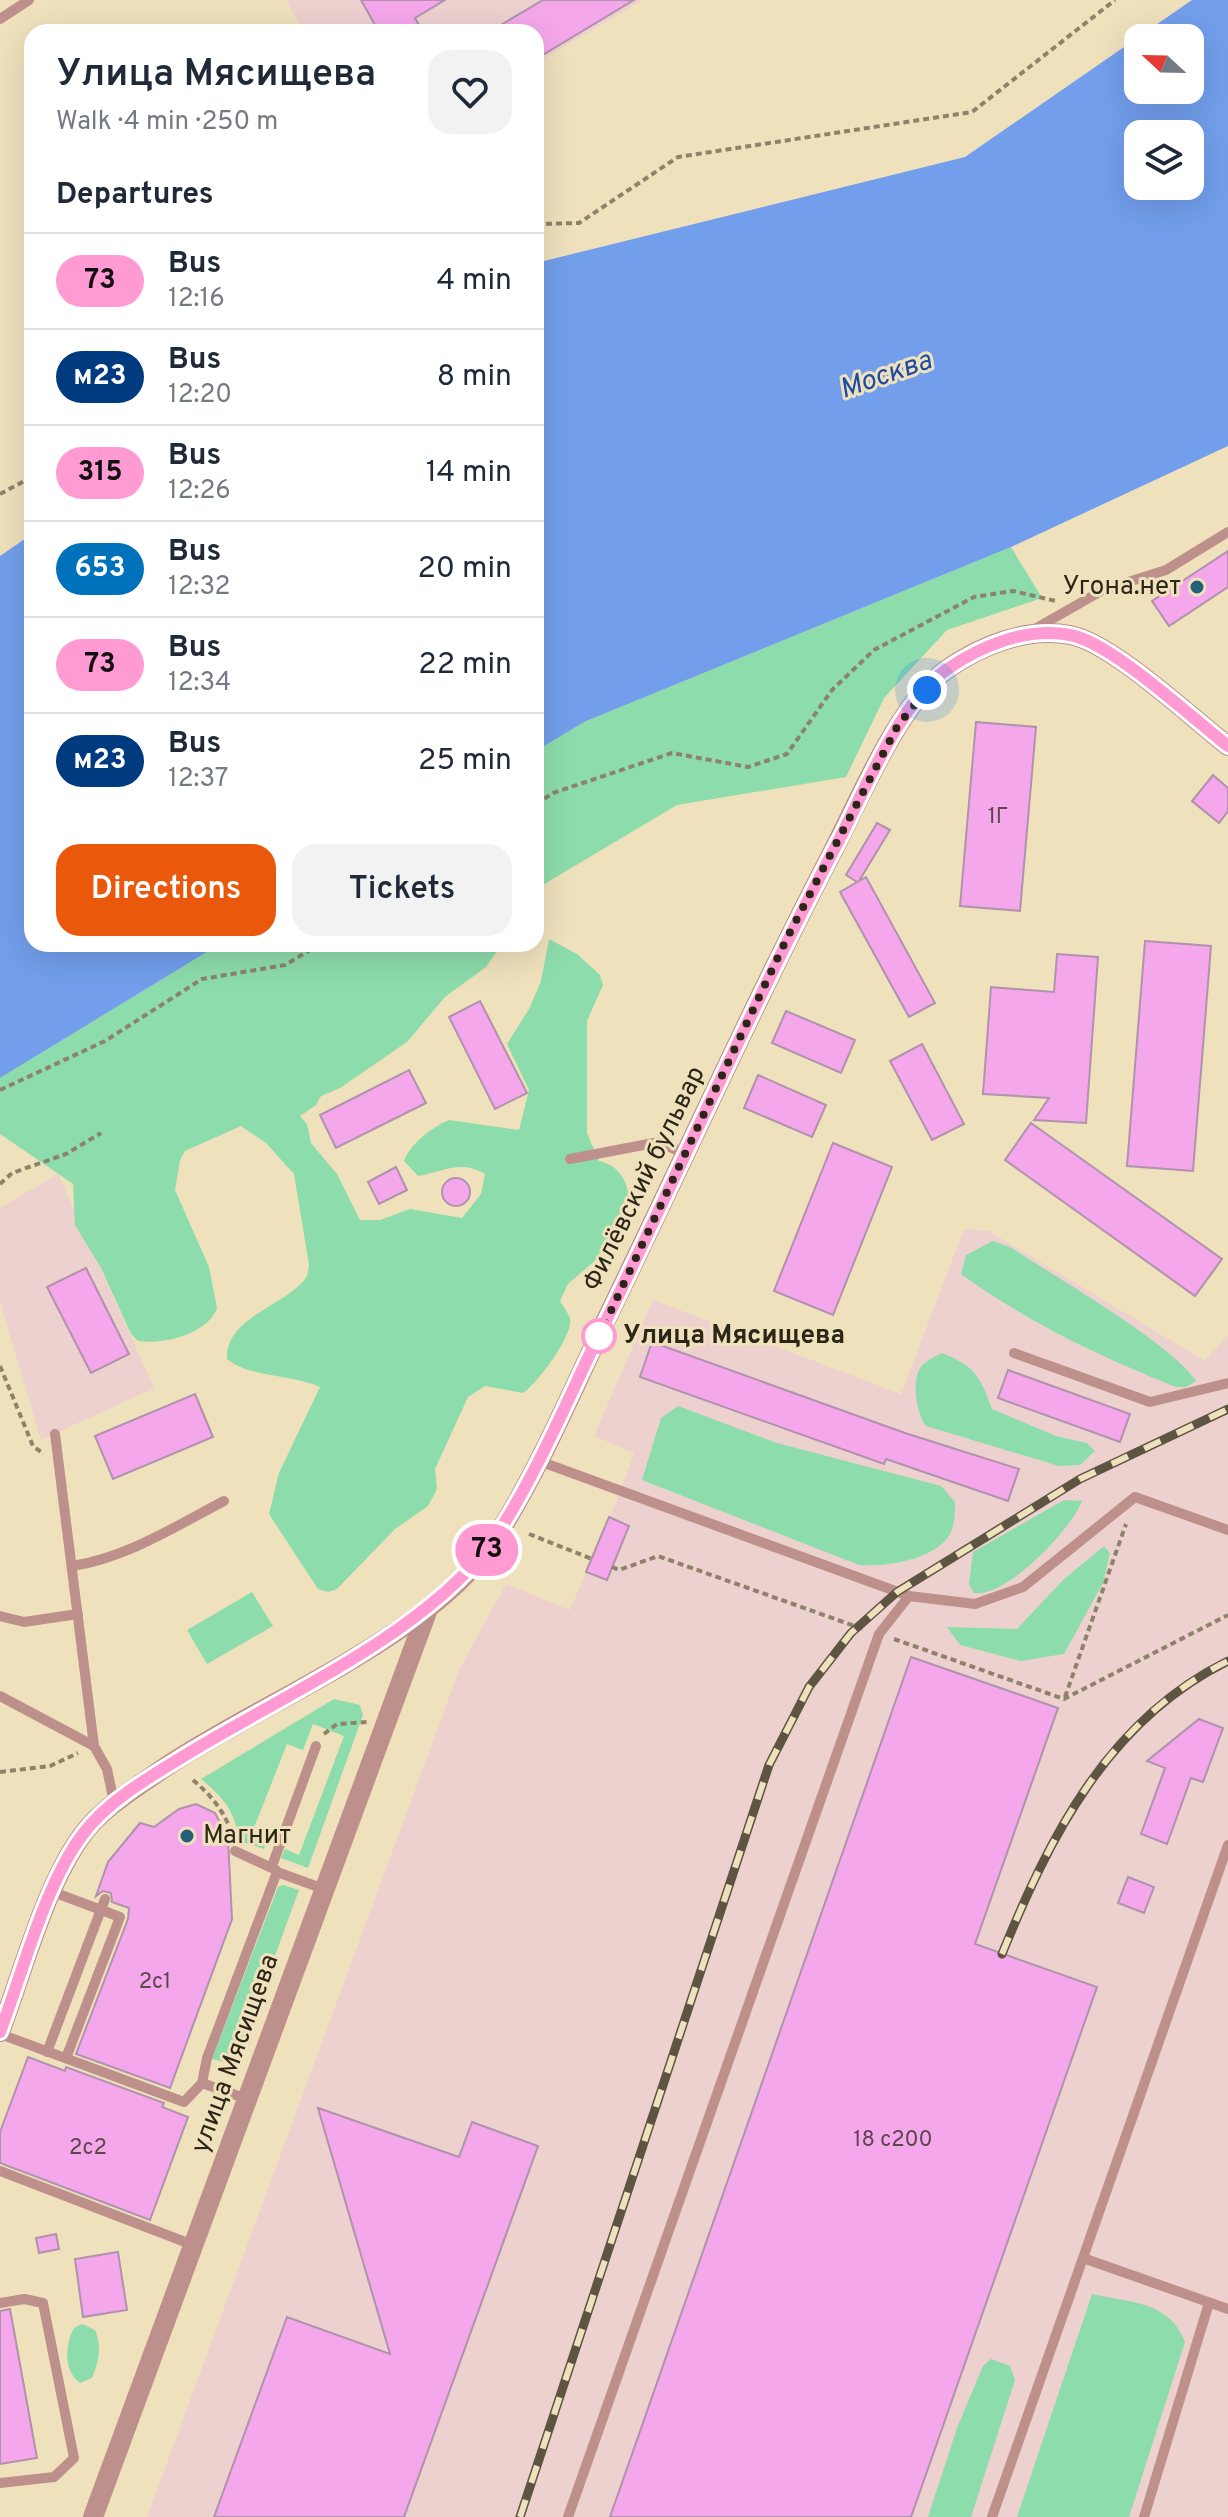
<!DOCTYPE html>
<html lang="en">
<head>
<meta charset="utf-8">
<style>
	:root { --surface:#fff; --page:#f2f2f3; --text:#1f2937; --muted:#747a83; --line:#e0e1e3; --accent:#ea580c }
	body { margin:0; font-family:Overpass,sans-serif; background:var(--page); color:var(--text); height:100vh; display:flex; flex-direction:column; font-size:30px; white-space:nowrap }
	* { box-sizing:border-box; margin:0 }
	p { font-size:26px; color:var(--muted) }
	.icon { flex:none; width:44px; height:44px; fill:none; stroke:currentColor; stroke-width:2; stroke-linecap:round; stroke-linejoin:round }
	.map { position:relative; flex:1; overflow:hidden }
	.details { position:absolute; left:24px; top:24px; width:520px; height:928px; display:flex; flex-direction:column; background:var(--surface); border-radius:24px; box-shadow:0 8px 32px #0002 }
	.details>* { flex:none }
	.badge { padding:0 16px; border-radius:26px; font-size:28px; line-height:52px }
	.needle { width:52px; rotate:292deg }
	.buttons { position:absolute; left:1124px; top:24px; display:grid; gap:16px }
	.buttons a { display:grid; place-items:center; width:80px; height:80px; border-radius:16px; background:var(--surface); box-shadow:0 8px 32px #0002; font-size:40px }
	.you { position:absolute; width:40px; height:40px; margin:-20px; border:6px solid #fff; border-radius:50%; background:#1a73e8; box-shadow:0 0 0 12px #1a73e833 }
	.map>.badge { position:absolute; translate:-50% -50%; box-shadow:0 0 0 4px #fff }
	h2 { padding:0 32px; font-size:30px; line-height:72px }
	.round { display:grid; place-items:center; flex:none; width:84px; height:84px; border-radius:24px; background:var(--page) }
	.headline { display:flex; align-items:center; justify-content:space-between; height:136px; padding:0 32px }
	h1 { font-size:38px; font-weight:600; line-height:60px }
	.button { display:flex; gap:16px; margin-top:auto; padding:16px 32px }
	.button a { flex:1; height:92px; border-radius:24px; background:var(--accent); color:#fff; font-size:32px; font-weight:600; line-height:92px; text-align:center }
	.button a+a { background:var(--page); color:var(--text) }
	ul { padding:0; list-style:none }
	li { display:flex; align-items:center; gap:24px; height:96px; padding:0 32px; border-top:2px solid var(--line) }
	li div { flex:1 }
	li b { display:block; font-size:30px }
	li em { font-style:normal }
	li .badge { min-width:88px; font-weight:700; text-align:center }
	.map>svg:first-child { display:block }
	.industrial { fill:#ecd1cf }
	.green { fill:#8ddcab }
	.water { fill:#729eeb; fill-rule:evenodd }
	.building { fill:#f4a7eb; stroke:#af92ab; stroke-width:2 }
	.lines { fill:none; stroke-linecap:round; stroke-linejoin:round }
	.path { stroke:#8d836a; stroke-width:4; stroke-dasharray:6 4; stroke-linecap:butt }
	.service { stroke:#bd908c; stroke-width:10 }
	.tertiary { stroke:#bd908c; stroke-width:20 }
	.rail-casing { stroke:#5d5442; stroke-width:9 }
	.rail { stroke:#f0e1bd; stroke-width:6; stroke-dasharray:18; stroke-linecap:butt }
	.service-bridge { stroke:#bd908c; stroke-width:10 }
	.line-casing { stroke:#fff; stroke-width:18 }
	.line { stroke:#ff9ad2; stroke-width:12 }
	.walk { stroke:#2c2619; stroke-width:8; stroke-dasharray:0 14.4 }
	.poi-dot { fill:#256078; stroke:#f0e1bd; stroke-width:3 }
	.stop-dot { fill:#fff; stroke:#ff9ad2; stroke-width:4 }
	.labels { text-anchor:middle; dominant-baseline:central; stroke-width:6; stroke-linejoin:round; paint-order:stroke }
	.number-label { font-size:22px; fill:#5e464e }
	.poi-label { font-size:26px; fill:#2c2619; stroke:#f0e1bd; text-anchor:end }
	.street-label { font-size:26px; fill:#2c2619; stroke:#f0e1bd }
	.stop-label { font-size:26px; font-weight:bold; fill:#2c2619; stroke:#f0e1bd; text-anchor:start }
	.water-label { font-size:28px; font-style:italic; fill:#1c4ca6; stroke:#f0e1bd }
</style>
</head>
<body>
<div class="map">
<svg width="1228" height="2517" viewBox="0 0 1228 2517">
	<rect width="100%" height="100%" fill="#f0e1bd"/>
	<g class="industrial">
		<path d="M286,0h357l-107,63v-31h-232z"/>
		<path d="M58,1174l96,214 -113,52 -41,-139v-93z"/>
		<path d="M964,1229l25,2 216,130 23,-26v1182h-1081l313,-849 46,-84 64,26 50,-117 14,-40 -40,-17 59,-136 248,94z"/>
	</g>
	<g class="green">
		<path d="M1011,547l31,51 -95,32 -63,68 -38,79 -169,28 -141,84v-138l48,-29z"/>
		<path d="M549,939l28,15 23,21 3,10 -16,36v112l12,28c23,5 31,25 30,46l-31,51 -30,26 -8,17c3,5 8,12 10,17 4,17 -33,66 -47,75l-38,-7 -17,11 -33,72 2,20 -9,17 -33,23 -58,60 -9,3 -10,-3 -49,-75 10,-41 41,-86c-28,-13 -70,-9 -93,-28 -2,-43 61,-53 80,-83l2,-11 -15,-91 -28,-31 -25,-17 -56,25 -5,9 -5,30 34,77 8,41c-9,26 -54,37 -79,33l-7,-7 -30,-66 -26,-43 -2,-41 -73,-50v-56l220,-134h282l-16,23 -41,30 -38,45 -67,46 -19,8 -5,9 -16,11 7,8 4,19 26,31 23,46h20l30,-11 52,9 19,-24 4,-20c-25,-15 -42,-2 -67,2l-14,-15c6,-17 28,-34 45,-41l70,10 10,-40 -22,-46 22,-35 12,-28z"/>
		<path d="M993,1241l19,7c43,29 159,95 184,133l-10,6h-10c-75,-30 -149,-65 -215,-113l5,-19z"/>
		<path d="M942,1353c33,13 38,23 50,56l64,27 31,7 8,8 -15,14 -21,1 -133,-40c-10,-12 -14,-44 -6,-58 5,-7 14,-11 22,-15z"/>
		<path d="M678,1406l99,37 164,43 14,16c0,14 0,30 -12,41 -20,18 -59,24 -84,22l-217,-85 19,-62z"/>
		<path d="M1064,1500l18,1c-11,29 -75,96 -108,92l-5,-9 4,-32z"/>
		<path d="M1104,1546l6,7 -7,30 -39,71 -43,7 -61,-16 -13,-18 70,2 46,-49z"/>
		<path d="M252,1592l21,34 -66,38 -20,-34z"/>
		<path d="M334,1699l26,6 3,10 -55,153 -27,-10 4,-9 14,6 45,-119 -31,-12 -10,26 -16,-6 -37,94 16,4 -2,7 -25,-8c-3,-29 -16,-44 -38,-62z"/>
		<path d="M283,1885l16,5 -64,175 -23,-6 66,-172z"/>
		<path d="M1092,2294c40,9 77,7 93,48l-56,175h-112z"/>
		<path d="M82,2324l13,6c7,18 4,31 -3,48l-12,5c-17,-12 -15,-39 -6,-55z"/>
		<path d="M991,2359l19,7 5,14 -44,137h-43l29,-89 26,-62z"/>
	</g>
	<g class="water">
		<path d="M1192,0h36v446l-217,101 -427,175 -48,29v-488l429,-106zM1138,38h52v52h-52zM1138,134h52v52h-52z"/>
		<path d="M32,534v410h188l-220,134v-522z"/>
	</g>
	<g class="building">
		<path d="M361,0h84l-30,18 8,14h-44z"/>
		<path d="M543,0h91l-98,59v-27h-47z"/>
		<path d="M1228,551v36l-59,39 -17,-25z"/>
		<path d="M976,722l60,5 -16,184 -60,-5z"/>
		<path d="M1213,775l15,13v23l-9,12 -27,-22z"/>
		<path d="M877,823l13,7 -31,51 7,-4 69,126 -26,14 -69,-125 17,-10 -11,-7z"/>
		<path d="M1145,941l66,5 -18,225 -66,-5z"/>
		<path d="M1057,954l41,3 -12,166 -52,-3 15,-22 -66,-4 8,-107 63,5z"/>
		<path d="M480,1001l47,92 -32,16 -46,-92z"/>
		<path d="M786,1011l69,29 -14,33 -69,-30z"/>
		<path d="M922,1044l42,80 -32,16 -42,-79z"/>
		<path d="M409,1070l17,33 -90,45 -16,-33z"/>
		<path d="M758,1075l68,30 -14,32 -68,-29z"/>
		<path d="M1031,1123l191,136 -27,37 -190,-136z"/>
		<path d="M833,1143l59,24 -59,148 -59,-24z"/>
		<path d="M396,1167l11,23 -28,14 -11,-22z"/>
		<circle cx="456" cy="1192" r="14"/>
		<path d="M86,1268l43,86 -38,19 -44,-86z"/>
		<path d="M652,1342l253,91 114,36 -11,32 -122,-42 -2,5 -244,-87z"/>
		<path d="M1008,1370l122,44 -10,28 -122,-44z"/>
		<path d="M195,1394l18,43 -100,42 -18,-43z"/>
		<path d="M609,1517l20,9 -22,54 -21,-8z"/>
		<path d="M911,1657l147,51 -83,236 122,43 -186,530h-301z"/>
		<path d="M1199,1719l24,9 -20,54 -12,-4 -24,66 -26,-10 24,-66 -18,-7z"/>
		<path d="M196,1804l19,9 13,25 4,81 -62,169 -94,-34 52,-135 1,-11 -17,-6 -1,-9 -8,-2 -7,5 12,-34 32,-39 14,4 25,-18z"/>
		<path d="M1128,1877l26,10 -10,26 -26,-10z"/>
		<path d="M28,2057l37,14 1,-4 98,36 -2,4 26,10 -38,103 -150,-57v-31z"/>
		<path d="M318,2108l141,49 13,-35 66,24 -134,371h-190l73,-200 103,37z"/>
		<path d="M56,2234l3,15 -20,4 -3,-15z"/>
		<path d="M118,2252l9,58 -44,7 -8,-58z"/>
		<path d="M10,2309l27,149 -37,6v-153z"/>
	</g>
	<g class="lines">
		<g class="path">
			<path d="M536,224l43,-1 99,-66 294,-45 143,-112"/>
			<path d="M0,494l32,-17"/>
			<path d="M536,804l17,-11 119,-40 76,14 39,-13 45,-64 42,-40 100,-53 39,-6 43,10"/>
			<path d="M0,1090l105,-49 97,-62 83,-14 35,-21"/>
			<path d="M0,1184l12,-11 54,-19 35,-21"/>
			<path d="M0,1366l33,80 11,8"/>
			<path d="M529,1534l63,25"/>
			<path d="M612,1567l7,3 39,-14 208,74"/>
			<path d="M894,1639l170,60 164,-84"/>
			<path d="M1065,1697l61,-173"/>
			<path d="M324,1734l13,-10 31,-2"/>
			<path d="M0,1772l50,-6 28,-13"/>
			<path d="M193,1780c19,16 35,35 40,60"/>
		</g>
		<g class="service">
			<path d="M0,19l29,-19"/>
			<path d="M1033,630l70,-40 63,-20 62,-38"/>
			<path d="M570,1159l89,-17 28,13"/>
			<path d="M1014,1353l136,49 78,-19"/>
			<path d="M55,1434l39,312 13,23 7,33"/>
			<path d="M539,1461l370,135 66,8 48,-17 112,-90 93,33"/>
			<path d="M72,1566c54,-8 104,-40 152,-65"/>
			<path d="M0,1616l24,6 54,-8"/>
			<path d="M0,1696l94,50"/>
			<path d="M235,1851l41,19"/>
			<path d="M272,1866l44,-120"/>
			<path d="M53,1892l67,25 -54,141"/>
			<path d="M0,2034l184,68 18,-19 45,16"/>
			<path d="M202,2083l5,-25 70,-186 47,17"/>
			<path d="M0,2171l193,74"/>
			<path d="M1083,2258l145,51"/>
			<path d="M0,2303l24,-4 19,4 31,155 -20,19 -54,6"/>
			<path d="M568,2517l311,-883 30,-38"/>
			<path d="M992,2517l236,-672"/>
			<path d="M1144,2517l65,-214"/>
		</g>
		<g class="tertiary">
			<path d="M0,2032c23,-60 45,-147 83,-198 19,-26 51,-45 78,-64 99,-68 269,-132 334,-231 44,-69 76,-146 111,-219 76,-156 147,-315 227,-469 27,-52 66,-148 113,-181 35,-25 81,-43 124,-35 41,7 122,83 158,111"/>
			<path d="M93,2517l335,-908"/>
		</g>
		<defs>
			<g id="rail">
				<path d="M1002,1954c48,-118 106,-234 226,-293"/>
				<path d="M520,2517l249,-752 40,-78 42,-54 46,-41 183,-113 148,-70"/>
			</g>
		</defs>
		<use href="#rail" class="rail-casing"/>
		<use href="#rail" class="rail"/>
		<path class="service-bridge" d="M47,2052l58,-153"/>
	</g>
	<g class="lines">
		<defs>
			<path id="line" d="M0,2032c23,-60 45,-148 83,-198 23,-31 63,-55 96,-75 100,-63 258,-129 321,-229 40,-63 69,-134 102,-201 79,-162 152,-327 236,-487 26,-50 62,-140 108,-172 36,-25 81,-43 124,-35 41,7 122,83 158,111"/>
		</defs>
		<use href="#line" class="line-casing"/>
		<use href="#line" class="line"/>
		<path class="walk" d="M599,1336l188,-398 111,-213 29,-35"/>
	</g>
	<g class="poi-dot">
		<circle cx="1197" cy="587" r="8"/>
		<circle cx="187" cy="1836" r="8"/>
	</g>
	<circle class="stop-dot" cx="599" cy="1336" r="16"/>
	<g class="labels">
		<g class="number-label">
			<text x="998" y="817">1Г</text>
			<text x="155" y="1982">2c1</text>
			<text x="893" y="2140">18 с200</text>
			<text x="88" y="2148">2c2</text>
		</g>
		<g class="poi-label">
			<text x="1181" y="587">Угона.нет</text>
			<text x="203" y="1836" text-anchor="start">Магнит</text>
		</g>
		<g class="street-label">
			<text transform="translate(645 1179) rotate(-64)">Филёвский бульвар</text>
			<text transform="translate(236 2054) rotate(-70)">улица Мясищева</text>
		</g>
		<g class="stop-label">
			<text x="623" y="1336">Улица Мясищева</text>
		</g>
		<g class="water-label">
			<text transform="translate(886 376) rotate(-19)">Москва</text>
		</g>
	</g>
</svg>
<div class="buttons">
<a><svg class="needle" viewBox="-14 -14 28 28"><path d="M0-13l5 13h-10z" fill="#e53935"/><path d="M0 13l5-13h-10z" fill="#747a83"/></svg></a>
<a><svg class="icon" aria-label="layers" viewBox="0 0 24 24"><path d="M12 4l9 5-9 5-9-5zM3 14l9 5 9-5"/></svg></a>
</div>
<div class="you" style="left:927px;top:690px"></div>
<b class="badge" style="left:487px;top:1550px;background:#ff9ad2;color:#111">73</b>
<section class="details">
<div class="headline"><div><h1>Улица Мясищева</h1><p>Walk · 4 min · 250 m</p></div><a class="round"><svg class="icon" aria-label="heart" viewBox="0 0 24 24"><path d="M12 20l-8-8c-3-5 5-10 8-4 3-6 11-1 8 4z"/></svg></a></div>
<h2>Departures</h2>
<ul>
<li><span class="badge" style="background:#ff9ad2;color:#111">73</span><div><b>Bus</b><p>12:16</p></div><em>4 min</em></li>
<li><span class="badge" style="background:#003b80;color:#fff">м23</span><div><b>Bus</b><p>12:20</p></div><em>8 min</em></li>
<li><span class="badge" style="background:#ff9ad2;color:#111">315</span><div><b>Bus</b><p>12:26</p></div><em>14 min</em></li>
<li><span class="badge" style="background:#0072bc;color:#fff">653</span><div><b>Bus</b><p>12:32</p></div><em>20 min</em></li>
<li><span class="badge" style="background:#ff9ad2;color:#111">73</span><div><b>Bus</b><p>12:34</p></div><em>22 min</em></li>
<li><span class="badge" style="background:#003b80;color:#fff">м23</span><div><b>Bus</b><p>12:37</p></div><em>25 min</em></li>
</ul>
<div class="button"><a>Directions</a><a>Tickets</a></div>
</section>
</div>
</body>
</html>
